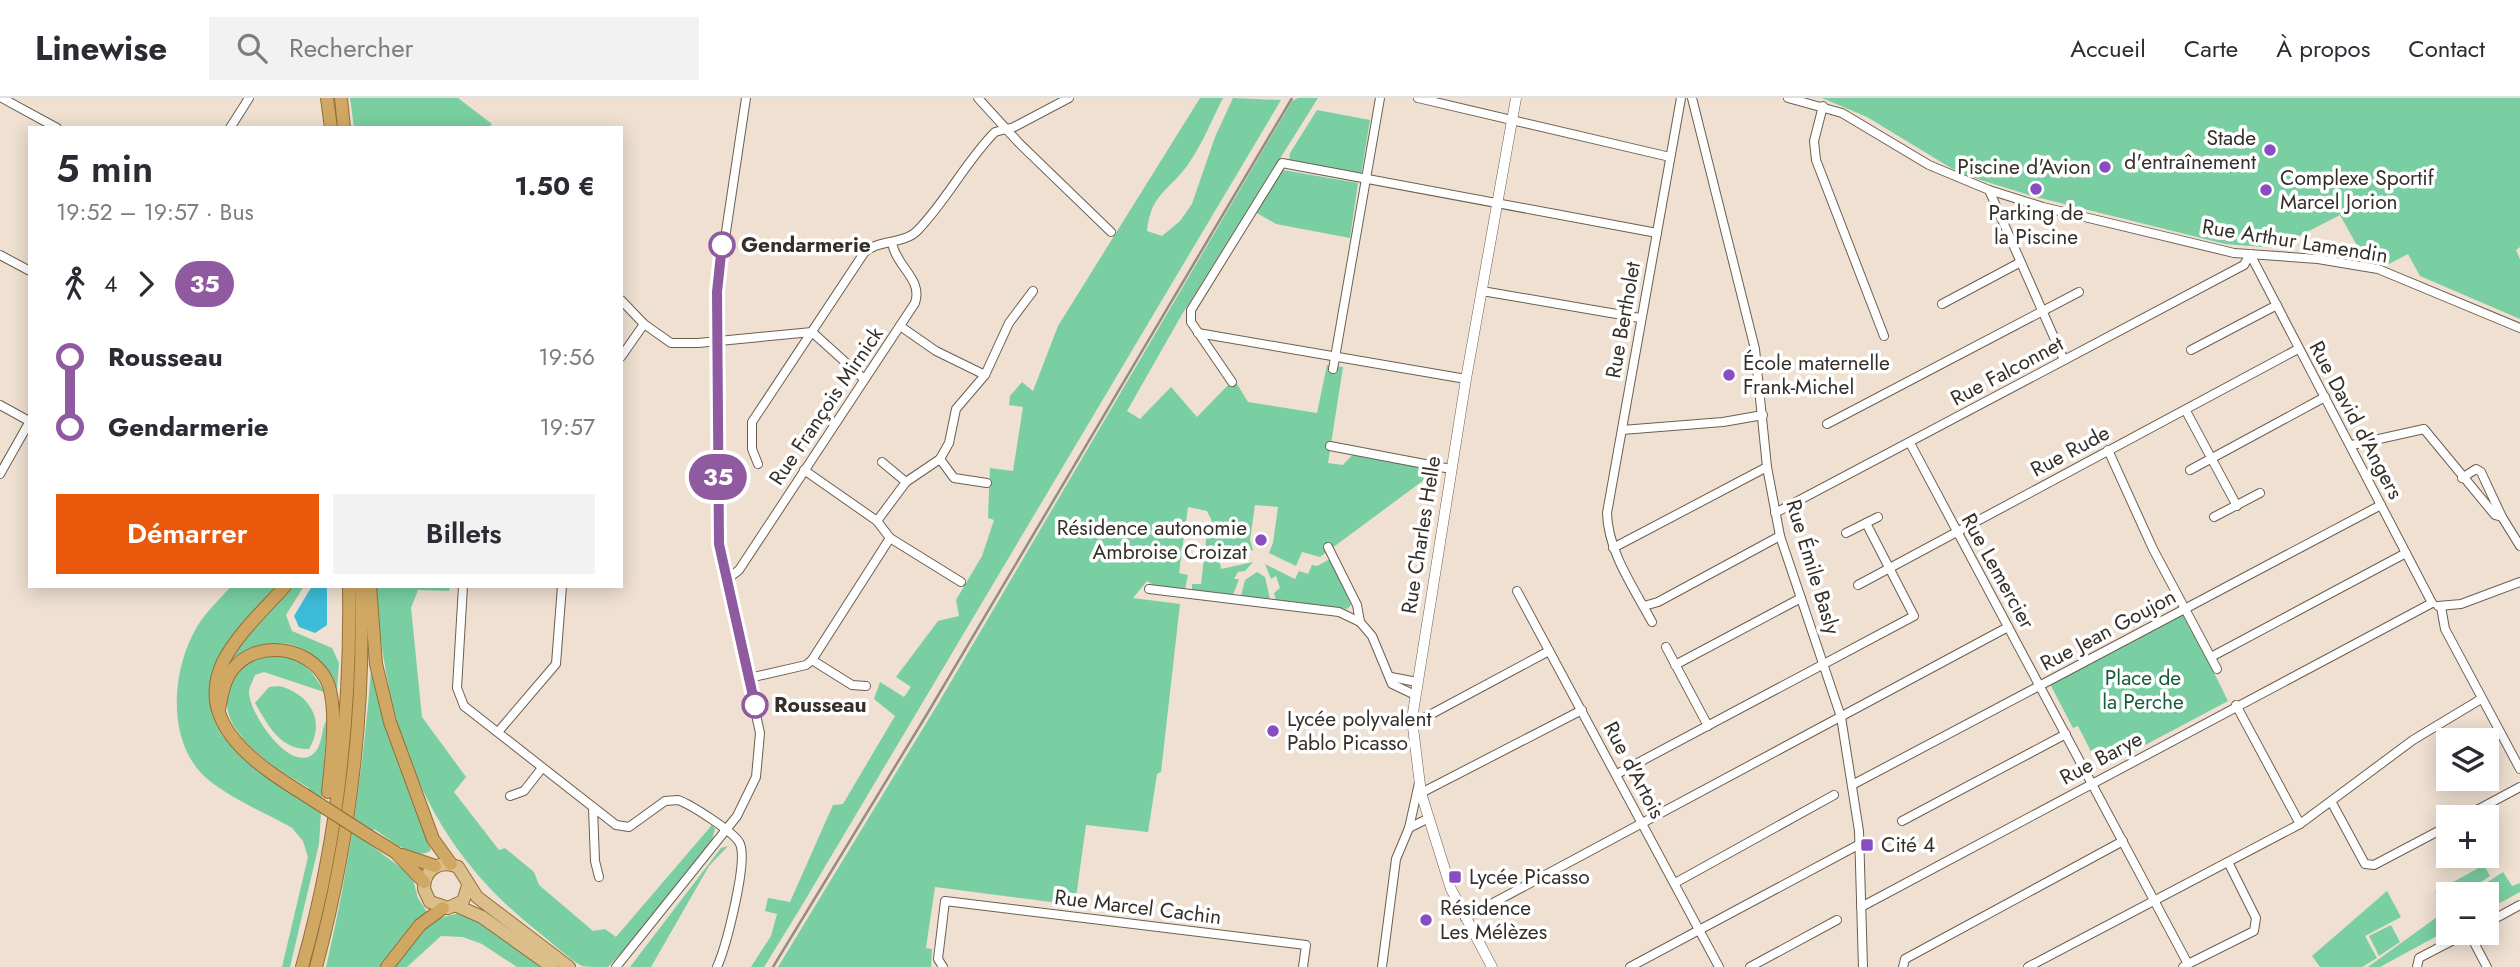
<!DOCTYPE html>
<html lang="fr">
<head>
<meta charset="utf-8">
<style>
	:root { --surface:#fff; --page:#f2f2f3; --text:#2b2b33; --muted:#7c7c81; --line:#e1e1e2; --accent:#ea580c }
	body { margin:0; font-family:Jost,sans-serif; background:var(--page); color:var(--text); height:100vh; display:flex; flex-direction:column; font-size:26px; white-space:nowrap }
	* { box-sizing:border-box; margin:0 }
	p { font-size:23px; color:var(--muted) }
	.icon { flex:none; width:38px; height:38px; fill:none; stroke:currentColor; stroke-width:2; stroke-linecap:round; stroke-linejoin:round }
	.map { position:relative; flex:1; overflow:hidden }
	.drawer { position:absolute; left:28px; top:28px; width:595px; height:462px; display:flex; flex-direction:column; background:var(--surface); border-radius:0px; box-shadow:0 4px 18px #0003 }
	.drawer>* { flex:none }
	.badge { padding:0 14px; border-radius:23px; font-size:24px; line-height:46px }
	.tools { position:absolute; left:2436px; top:630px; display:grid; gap:14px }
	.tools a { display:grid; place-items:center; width:63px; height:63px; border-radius:0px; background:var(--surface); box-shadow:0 4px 18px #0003; font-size:35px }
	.map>.badge { position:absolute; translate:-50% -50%; box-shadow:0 0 0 4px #fff }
	.legs { display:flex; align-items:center; gap:10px; height:77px; padding:0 28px; font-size:23px }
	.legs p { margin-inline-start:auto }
	.headline { display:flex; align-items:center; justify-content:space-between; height:119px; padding:0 28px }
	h1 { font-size:38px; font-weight:600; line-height:52px }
	.primary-button { display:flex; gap:14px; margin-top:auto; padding:14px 28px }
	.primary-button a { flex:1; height:80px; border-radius:0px; background:var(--accent); color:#fff; font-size:28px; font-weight:600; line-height:80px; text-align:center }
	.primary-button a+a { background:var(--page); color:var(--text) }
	ul { padding:0 28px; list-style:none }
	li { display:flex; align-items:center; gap:24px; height:70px; font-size:26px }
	li i { display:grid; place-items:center; width:10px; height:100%; margin:0 9px; background:currentColor }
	li i::after { content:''; width:18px; height:18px; margin:-9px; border:5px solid; border-radius:50%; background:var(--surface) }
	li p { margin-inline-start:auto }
	li:first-child i { background:linear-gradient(#0000 50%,currentColor 0) }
	li:last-child i { background:linear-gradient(currentColor 50%,#0000 0) }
	header { display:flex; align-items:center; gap:42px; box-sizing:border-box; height:98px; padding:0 35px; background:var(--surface); border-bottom:2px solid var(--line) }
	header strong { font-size:33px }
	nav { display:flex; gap:38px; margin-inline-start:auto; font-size:24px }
	.search { width:490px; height:63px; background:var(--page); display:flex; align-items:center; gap:18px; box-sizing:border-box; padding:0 24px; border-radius:0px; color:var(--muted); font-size:26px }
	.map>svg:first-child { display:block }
	.green { fill:#79cfa2 }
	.water { fill:#3dbcd9 }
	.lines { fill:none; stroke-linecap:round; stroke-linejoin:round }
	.minor-casing { stroke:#6c5f51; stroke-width:10 }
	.tertiary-casing { stroke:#6c5f51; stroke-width:11 }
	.primary-casing { stroke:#926f35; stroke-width:14 }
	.trunk-casing { stroke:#926f35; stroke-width:14 }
	.minor { stroke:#fff; stroke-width:8 }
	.tertiary { stroke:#fff; stroke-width:10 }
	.primary { stroke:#dcbe8a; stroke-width:12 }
	.trunk { stroke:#d0a863; stroke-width:12 }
	.rail { stroke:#968c81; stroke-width:2.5 }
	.trunk-bridge-casing { stroke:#926f35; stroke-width:14; stroke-linecap:butt }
	.trunk-bridge { stroke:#d0a863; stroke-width:12 }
	.line-1-casing { stroke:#fff; stroke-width:16 }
	.line-1 { stroke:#8f5aa0; stroke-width:10 }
	.poi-dot { fill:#8a4cc2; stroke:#fff; stroke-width:2.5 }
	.stop-1-dot { fill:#fff; stroke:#8f5aa0; stroke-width:3.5 }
	.labels { text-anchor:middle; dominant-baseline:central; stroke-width:7; stroke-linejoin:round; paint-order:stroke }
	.poi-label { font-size:21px; fill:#342f29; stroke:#fff; text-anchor:start }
	.street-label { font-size:21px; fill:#342f29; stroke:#fff }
	.stop-label { font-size:21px; font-weight:bold; fill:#342f29; stroke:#fff; text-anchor:start }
	.park-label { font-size:21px; fill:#145d3d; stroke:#fff }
</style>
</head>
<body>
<header>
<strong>Linewise</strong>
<div class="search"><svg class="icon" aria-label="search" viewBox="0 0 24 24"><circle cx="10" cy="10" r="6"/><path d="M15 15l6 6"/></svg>Rechercher</div>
<nav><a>Accueil</a><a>Carte</a><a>À propos</a><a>Contact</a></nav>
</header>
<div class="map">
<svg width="2520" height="869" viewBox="0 0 2520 869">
	<rect width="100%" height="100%" fill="#efe0d1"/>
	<g class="green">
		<path d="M350,0h108l34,26 -4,4h-134z"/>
		<path d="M1200,0h23c-11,21 -20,45 -34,65 -19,28 -38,29 -42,68l15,5 18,-15 12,-17 23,-67 18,-39 48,2 -483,812 -34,55h-13l20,-31 6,-22 -12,-3 3,-13 22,4 43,-97 10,-1 52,-88 -21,-17 6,-17 24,15 7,-10 -15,-10 42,-56 21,-5 -3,-16 26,-44 12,-36 -6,-2 2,-50 23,3 10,-64 -14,-2 1,-9 12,-14 11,9 25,-65z"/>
		<path d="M1298,0h20l-137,218 -54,95 13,8 31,-32 26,30 37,-38 14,23 69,11 10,-48 16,2 -15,96 15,2 10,-11 80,15 -1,5 -112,83 -18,-5 -6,14 -27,-13 4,-10 5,-36 -23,-2 -5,35 3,10 -34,8 2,11 32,-7 -8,9 -7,1 -4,7h5l-6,16 -41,-5v-6h9l6,-52 6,-9 -6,-12 -19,-4 -9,66 9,2 -3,14 -28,-2 -10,-6 -14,17 47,6 -19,168 -4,2 -9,58 -62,-7 -11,80 -140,-18 -9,61 6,1 -1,18h-153l161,-265 353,-601z"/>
		<path d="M1822,0h698v149l-4,3 4,9v60l-100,-43 -12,-22 -19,10 -25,-6 -24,-43 -64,33 -51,-4 -193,-48 -61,-19 -20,-9 -84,-51z"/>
		<path d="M1317,12l53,10 -9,55 -72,-14 1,-8z"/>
		<path d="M1283,72l75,13 -8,55 -74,-14 -21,-12z"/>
		<path d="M1330,461l21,46 -4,4 -71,-9 -2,-7 6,-5 -4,-12 -5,3 -6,-15 30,15 4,-8 9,3 4,-9 5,1z"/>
		<path d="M1257,474l8,5 5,22 -29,-3 4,-16z"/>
		<path d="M231,488h45c-87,102 -97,140 26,214l7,-12c-27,-16 -58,-34 -75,-62 -33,-55 55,-110 90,-34l-60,-20 -9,3c-2,5 -5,11 -6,16 -1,22 44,88 67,60 7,-9 5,-22 11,-32l-8,125 -29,123h-8l26,-110 -5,-16 -11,-13c-26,-15 -70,-33 -91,-55 -36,-39 -28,-110 -1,-151 8,-12 21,-24 31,-36z"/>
		<path d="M289,488h15l-18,29 6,16 40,17 7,15 -3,39c-6,-13 -12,-34 -22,-44 -23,-24 -56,-15 -80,2l-3,-4z"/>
		<path d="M376,488h74l-1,5 -31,-1 -7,18 11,109 44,60 -12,15 45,58 6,-2 29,24 5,13 54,46 12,-2 11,8 96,-112 3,4 -3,11 -78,99 -26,28c-7,0 -22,0 -26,-1 -14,-8 -31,-24 -45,-35 -114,-90 -152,-204 -161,-345z"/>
		<path d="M2180,516l6,2 42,85 -128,68 -22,-43 -5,2 -23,-44z"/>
		<path d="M372,560l59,192c-16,13 -42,-12 -57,-21l-9,12 47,35 6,22 9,14 -46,55h-55c24,-102 38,-204 46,-309z"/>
		<path d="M279,588c29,7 48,34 30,63 -29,1 -41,-24 -54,-46l14,-16z"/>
		<path d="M728,748l-19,20 -58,101h-21l91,-119z"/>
		<path d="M2484,767l6,11 -27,18h-15v11l-4,3 -9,-16z"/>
		<path d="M2503,774l9,14 8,-3v9l-33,18v-16h-18z"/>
		<path d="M2387,793l14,26 -36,19 12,22 -15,9h-42l-8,-11z"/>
		<path d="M2448,811v21l-68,37h-12z"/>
		<path d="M457,816l17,5 70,48h-27l-35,-23 -19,-7 -22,-1 -34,31h-14c18,-22 33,-50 64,-53z"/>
		<path d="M2391,827l9,17 -21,14 -10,-20z"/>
	</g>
	<path class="water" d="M312,488h15v39l-12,8 -16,-6 -5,-11z"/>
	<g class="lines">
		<defs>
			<g id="minor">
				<path d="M2,0l55,30"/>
				<path d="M978,0l40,44 93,90"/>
				<path d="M1418,0l252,59"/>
				<path d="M1692,0l63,251 12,118 13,69 61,181 18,114 4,136"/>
				<path d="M1788,0l54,15 87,52 60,25 54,17 191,46 84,6 60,10 142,59"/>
				<path d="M1823,8l-9,35 2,19 68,176"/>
				<path d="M230,30l19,-30"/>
				<path d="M1989,92l75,170"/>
				<path d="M2250,156l182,349"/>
				<path d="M0,157l30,16"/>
				<path d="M1482,193l158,27"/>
				<path d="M621,202l23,24 27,19h27l114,-11"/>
				<path d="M1942,206l77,-41"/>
				<path d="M900,228l36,25 49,24"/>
				<path d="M812,234l52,47"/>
				<path d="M1198,235l268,46"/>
				<path d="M2191,252l86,-45"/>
				<path d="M621,259l23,-33"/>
				<path d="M1333,271l47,-271"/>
				<path d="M1232,284l-41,-60v-12l91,-147 375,70"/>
				<path d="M0,307l29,16"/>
				<path d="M2186,313l51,95"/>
				<path d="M1827,326l252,-132"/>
				<path d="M1622,332l101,-8 40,-7"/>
				<path d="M1910,345l278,521 -5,3"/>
				<path d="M2352,347l72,-16 71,86 7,2 18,29"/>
				<path d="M1330,348l121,23"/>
				<path d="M2108,352l45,99 64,120"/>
				<path d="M940,361l9,-16 7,-34 29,-34 24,-52 24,-32"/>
				<path d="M940,361l14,19 33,5"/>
				<path d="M882,364l24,20"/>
				<path d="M758,366l-6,-15v-27l112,-169c13,-14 40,-8 54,-23 29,-30 48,-69 77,-98l19,-5 55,-29"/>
				<path d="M804,372l73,51 13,17 71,44"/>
				<path d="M2190,372l135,-73"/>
				<path d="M0,376l30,-53"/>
				<path d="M2462,380l14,-9 5,3 21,45"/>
				<path d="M1775,415l469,-248 6,-11"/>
				<path d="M2214,419l46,-24"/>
				<path d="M877,423l29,-39 34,-23"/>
				<path d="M1846,435l32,-16"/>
				<path d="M1328,449l29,58 3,17 12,14 20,48 23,11"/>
				<path d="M1613,450l154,-81"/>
				<path d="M725,483l14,-11 176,-267c8,-24 -18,-35 -23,-60"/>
				<path d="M1858,487l440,-236"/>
				<path d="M463,488l-6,102 7,18 152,119 13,2 36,-26 13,-1c12,4 58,33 62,44 8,18 -14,103 -23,123"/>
				<path d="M1149,491l190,23 21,10"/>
				<path d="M1517,493l202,376"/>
				<path d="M1644,508l14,-4 122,-66"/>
				<path d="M2438,508l23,-2 59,-22"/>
				<path d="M2441,509l4,22 75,140"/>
				<path d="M1652,524c-18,-34 -44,-70 -45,-109l74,-415"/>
				<path d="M1666,549l42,79"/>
				<path d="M2211,559l195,-104"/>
				<path d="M812,562l40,25 14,1"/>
				<path d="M1675,567l126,-67"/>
				<path d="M1391,579l26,5"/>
				<path d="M749,580l57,-13 6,-5 78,-122"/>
				<path d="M2236,607l64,119"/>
				<path d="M1412,621l12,-1 125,-67"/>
				<path d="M498,634l58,-68 6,-78"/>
				<path d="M1617,676l297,-158 -48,-93"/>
				<path d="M1852,687l529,-280"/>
				<path d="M1421,695l161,-83"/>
				<path d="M510,698l14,-5 18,-23"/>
				<path d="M2332,705l33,61 9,1 74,-39"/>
				<path d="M593,710l2,53 4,16"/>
				<path d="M2464,719l56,-30"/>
				<path d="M1902,723l164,-87"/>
				<path d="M1409,730l20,-10"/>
				<path d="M1675,785l159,-88"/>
				<path d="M1861,809l571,-304"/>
				<path d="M1465,820l543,-291"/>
				<path d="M2487,825l33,-18"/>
				<path d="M2469,835l18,34"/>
				<path d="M2188,866l66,-33 2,-13 -28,-56"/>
				<path d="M616,869l121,-151 19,-39 4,-44 -41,-189 -2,-252 29,-194"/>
				<path d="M943,869l-5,-8 7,-58 361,44 -3,22"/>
				<path d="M1382,869l14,-108 13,-31 10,-45"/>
				<path d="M1630,869l230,-123"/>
				<path d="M1750,869l87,-47"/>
				<path d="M1903,869l2,-8 218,-118"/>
				<path d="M2028,869l272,-143 113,-84 68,-41"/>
				<path d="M2417,869l2,-9 48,-25"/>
			</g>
			<path id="tertiary" d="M1492,869l-41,-78 -30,-96 -9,-74 54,-340 50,-281"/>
			<g id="primary">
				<path d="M468,788l-5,15 -15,7 -18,-6 -6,-13c0,-19 15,-30 34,-22l19,30 92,70"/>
				<path d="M457,808l25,11 70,50"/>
			</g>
			<g id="trunk">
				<path d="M327,0l4,30"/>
				<path d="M341,0l3,30"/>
				<path d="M285,488c-21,24 -48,48 -62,76 -30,63 37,105 82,133"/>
				<path d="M370,488l6,78 14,58 43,117 18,25"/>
				<path d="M219,611c3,-14 5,-29 14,-40 24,-30 75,-23 93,10 13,25 5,84 2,113"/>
				<path d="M369,738l26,16 29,30"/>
				<path d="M402,757l33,11"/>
				<path d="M302,869c35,-122 49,-254 47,-381"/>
				<path d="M316,869c33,-123 49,-254 45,-381"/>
				<path d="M387,869l33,-42 23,-17"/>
			</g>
		</defs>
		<use href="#minor" class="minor-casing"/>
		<use href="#tertiary" class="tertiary-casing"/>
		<use href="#primary" class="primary-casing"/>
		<use href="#trunk" class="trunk-casing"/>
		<use href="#minor" class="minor"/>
		<use href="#tertiary" class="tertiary"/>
		<use href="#primary" class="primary"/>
		<use href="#trunk" class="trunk"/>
		<path class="rail" d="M773,869l154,-253 365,-616"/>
		<defs>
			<path id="trunk-bridge" d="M305,697l64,41"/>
		</defs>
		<use href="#trunk-bridge" class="trunk-bridge-casing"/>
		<use href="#trunk-bridge" class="trunk-bridge"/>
	</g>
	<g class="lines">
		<defs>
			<path id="line-1" d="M722,147l-5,47 2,252 36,161"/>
		</defs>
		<use href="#line-1" class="line-1-casing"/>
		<use href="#line-1" class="line-1"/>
	</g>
	<g class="poi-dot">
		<circle cx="2270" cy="52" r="7"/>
		<circle cx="2105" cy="69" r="7"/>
		<circle cx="2036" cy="91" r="7"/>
		<circle cx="2266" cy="92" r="7"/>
		<circle cx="1729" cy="277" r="7"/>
		<circle cx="1261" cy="442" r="7"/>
		<circle cx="1273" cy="633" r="7"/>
		<rect x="1860" y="740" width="14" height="14" rx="3.5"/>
		<rect x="1448" y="772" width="14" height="14" rx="3.5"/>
		<circle cx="1426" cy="822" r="7"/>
	</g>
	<g class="stop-1-dot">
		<circle cx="722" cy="147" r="12"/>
		<circle cx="755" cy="607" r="12"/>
	</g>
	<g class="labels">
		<g class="poi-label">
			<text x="2256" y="40" text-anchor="end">Stade<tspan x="2256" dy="24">d'entraînement</tspan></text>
			<text x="2091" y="69" text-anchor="end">Piscine d'Avion</text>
			<text x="2280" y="80">Complexe Sportif<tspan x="2280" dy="24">Marcel Jorion</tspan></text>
			<text x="2036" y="115" text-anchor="middle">Parking de<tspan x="2036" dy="24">la Piscine</tspan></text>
			<text x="1743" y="265">École maternelle<tspan x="1743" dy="24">Frank-Michel</tspan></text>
			<text x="1247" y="430" text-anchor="end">Résidence autonomie<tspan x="1247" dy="24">Ambroise Croizat</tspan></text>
			<text x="1287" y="621">Lycée polyvalent<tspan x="1287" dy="24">Pablo Picasso</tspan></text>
			<text x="1881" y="747">Cité 4</text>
			<text x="1469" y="779">Lycée Picasso</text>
			<text x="1440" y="810">Résidence<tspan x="1440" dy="24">Les Mélèzes</tspan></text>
		</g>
		<g class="street-label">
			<text transform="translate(2295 143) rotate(9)">Rue Arthur Lamendin</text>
			<text transform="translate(1623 222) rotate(-80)">Rue Bertholet</text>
			<text transform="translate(2007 273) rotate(-28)">Rue Falconnet</text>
			<text transform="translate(826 308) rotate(-56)">Rue François Mirnick</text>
			<text transform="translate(2356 322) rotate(62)">Rue David d'Angers</text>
			<text transform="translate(2070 353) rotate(-28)">Rue Rude</text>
			<text transform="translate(1421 437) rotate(-81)">Rue Charles Helle</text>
			<text transform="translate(1813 469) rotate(73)">Rue Émile Basly</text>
			<text transform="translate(1998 473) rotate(61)">Rue Lemercier</text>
			<text transform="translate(2108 532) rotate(-28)">Rue Jean Goujon</text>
			<text transform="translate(2101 660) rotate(-28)">Rue Barye</text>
			<text transform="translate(1634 672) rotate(62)">Rue d'Artois</text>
			<text transform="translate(1138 809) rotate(7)">Rue Marcel Cachin</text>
		</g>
		<g class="stop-label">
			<text x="741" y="147">Gendarmerie</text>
			<text x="774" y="607">Rousseau</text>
		</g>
		<g class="park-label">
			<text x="2143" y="580">Place de<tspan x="2143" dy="24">la Perche</tspan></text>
		</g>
	</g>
</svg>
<div class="tools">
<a><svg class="icon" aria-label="layers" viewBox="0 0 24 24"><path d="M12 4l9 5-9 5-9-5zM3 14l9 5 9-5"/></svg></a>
<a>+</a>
<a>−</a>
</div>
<b class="badge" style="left:718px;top:379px;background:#8f5aa0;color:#fff">35</b>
<section class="drawer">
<div class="headline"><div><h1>5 min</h1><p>19:52 – 19:57 · Bus</p></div><b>1.50 €</b></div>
<div class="legs"><svg class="icon" aria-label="walk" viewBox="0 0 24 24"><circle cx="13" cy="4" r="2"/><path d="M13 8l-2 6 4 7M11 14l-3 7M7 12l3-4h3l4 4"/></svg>4<svg class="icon" aria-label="forward" viewBox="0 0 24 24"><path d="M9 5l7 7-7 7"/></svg><b class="badge" style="background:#8f5aa0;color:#fff">35</b></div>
<ul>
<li><i style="color:#8f5aa0"></i><b>Rousseau</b><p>19:56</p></li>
<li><i style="color:#8f5aa0"></i><b>Gendarmerie</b><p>19:57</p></li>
</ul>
<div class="primary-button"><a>Démarrer</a><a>Billets</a></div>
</section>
</div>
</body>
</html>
